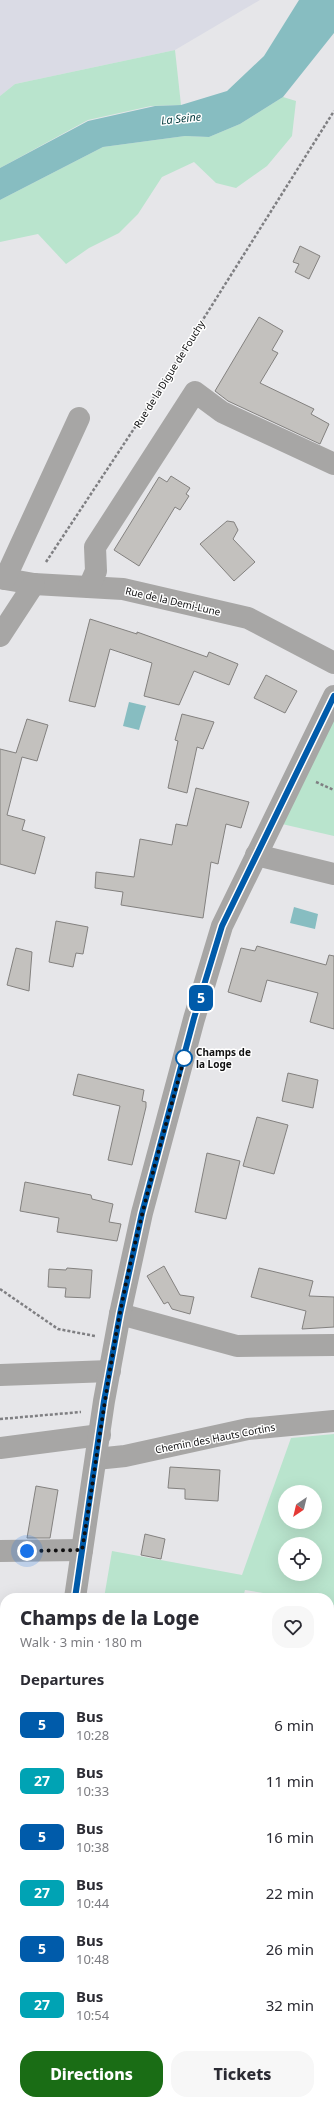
<!DOCTYPE html>
<html lang="en">
<head>
<meta charset="utf-8">
<style>
	:root { --surface:#fff; --page:#f7f7f7; --text:#2b2b33; --muted:#7c7c81; --accent:#1a6d15 }
	body { margin:0; font-family:"Noto Sans",sans-serif; background:var(--page); color:var(--text); height:100vh; display:flex; flex-direction:column; font-size:15px; white-space:nowrap }
	* { box-sizing:border-box; margin:0 }
	p { font-size:13px; color:var(--muted) }
	.icon { flex:none; width:22px; height:22px; fill:none; stroke:currentColor; stroke-width:2; stroke-linecap:round; stroke-linejoin:round }
	.map { position:relative; flex:1; overflow:hidden }
	.panel { position:absolute; left:0px; top:1593px; width:334px; height:512px; display:flex; flex-direction:column; background:var(--surface); border-radius:16px 16px 0 0; box-shadow:0 4px 16px #0002 }
	.panel>* { flex:none }
	.badge { padding:0 8px; border-radius:6px; font-size:14px; line-height:26px }
	.needle { width:26px; rotate:215deg }
	.controls { position:absolute; left:278px; top:1485px; display:grid; gap:8px }
	.controls a { display:grid; place-items:center; width:44px; height:44px; border-radius:50%; background:var(--surface); box-shadow:0 4px 16px #0002; font-size:20px }
	.you { position:absolute; width:20px; height:20px; margin:-10px; border:3px solid #fff; border-radius:50%; background:#1a73e8; box-shadow:0 0 0 6px #1a73e833 }
	.map>.badge { position:absolute; translate:-50% -50%; box-shadow:0 0 0 2px #fff }
	h2 { padding:0 20px; font-size:15px; line-height:36px }
	.round { display:grid; place-items:center; flex:none; width:42px; height:42px; border-radius:16px; background:var(--page) }
	.headline { display:flex; align-items:center; justify-content:space-between; height:68px; padding:0 20px }
	h1 { font-size:19px; font-weight:800; line-height:30px }
	.primary-button { display:flex; gap:8px; margin-top:auto; padding:8px 20px }
	.primary-button a { flex:1; height:46px; border-radius:16px; background:var(--accent); color:#fff; font-size:16px; font-weight:800; line-height:46px; text-align:center }
	.primary-button a+a { background:var(--page); color:var(--text) }
	ul { padding:0; list-style:none }
	li { display:flex; align-items:center; gap:12px; height:56px; padding:0 20px }
	li div { flex:1 }
	li b { display:block; font-size:15px }
	li em { font-style:normal }
	li .badge { min-width:44px; font-weight:700; text-align:center }
	.map>svg:first-child { display:block }
	.built { fill:#dadbe5 }
	.green { fill:#b9e4cd; fill-rule:evenodd }
	.water { fill:#87bdc1 }
	.building { fill:#c3c1be; stroke:#83817f }
	.lines { fill:none; stroke-linecap:round; stroke-linejoin:round }
	.path { stroke:#7f7f82; stroke-width:2.5; stroke-dasharray:3 2; stroke-linecap:butt }
	.minor { stroke:#a7a6a5; stroke-width:22 }
	.line-casing { stroke:#fff; stroke-width:9 }
	.line { stroke:#005baa; stroke-width:6 }
	.walk { stroke:#0f0f10; stroke-width:4; stroke-dasharray:0 7.2 }
	.stop-dot { fill:#fff; stroke:#005baa; stroke-width:2 }
	.labels { text-anchor:middle; dominant-baseline:central; stroke-width:3; stroke-linejoin:round; paint-order:stroke }
	.street-label { font-size:10px; fill:#0f0f10; stroke:#fff }
	.stop-label { font-size:10px; font-weight:bold; fill:#0f0f10; stroke:#fff; text-anchor:start }
	.water-label { font-size:11px; font-style:italic; fill:#02393c; stroke:#fff }
</style>
</head>
<body>
<div class="map">
<svg width="334" height="2105" viewBox="0 0 334 2105">
	<rect width="100%" height="100%" fill="#e6e6e9"/>
	<g class="built">
		<path d="M0,0h260l-85,50 -160,34 -15,12z"/>
		<path d="M329,2062l5,1v42h-266l1,-5h260z"/>
	</g>
	<g class="green">
		<path d="M175,50l6,55 -30,1 -63,14 -88,48v-72l15,-12z"/>
		<path d="M283,97l13,4 -4,35 -25,30 -31,22 -20,-5 -22,-21 -32,15 -24,37 -19,19 -30,15 -23,16 -28,-30 -38,8v-42l103,-53 82,-11 24,1 31,-13z"/>
		<path d="M334,716v120l-52,-12z"/>
		<path d="M334,1434v171l-5,-1v-6h-36l-48,-8 -2,8h-139l8,-47 130,24 49,-137zM285,1492h30v30h-30zM285,1544h30v30h-30z"/>
	</g>
	<g class="water">
		<path d="M299,0h35v33l-51,64 -43,27 -31,13 -24,-1 -82,11 -103,53v-32l88,-47 67,-15 26,-1 46,-14 37,-35z"/>
		<path d="M129,702l17,4 -7,24 -16,-4z"/>
		<path d="M294,907l24,7 -3,15 -25,-6z"/>
	</g>
	<g class="building">
		<path d="M300,246l20,10 -11,23 -14,-7 4,-8 -6,-2z"/>
		<path d="M259,317l24,14 -11,19 6,3 -18,30 54,26 -3,5 18,10 -9,20 -92,-43 -13,-10z"/>
		<path d="M171,476l19,12 -4,6 3,2 -9,14 -5,-3 -36,59 -25,-16 45,-73 8,5z"/>
		<path d="M227,521l7,1 4,8 -5,9 22,23 -21,19 -34,-37z"/>
		<path d="M90,619l47,15v-2l70,25 2,-5 29,12 -9,21 -35,-14 -15,34 -35,-9 8,-33 -42,-14 -15,58 -26,-6z"/>
		<path d="M266,675l31,16 -12,22 -31,-15z"/>
		<path d="M182,714l32,8 -11,27 -6,-2 -10,46 -19,-5 10,-47 -3,-1z"/>
		<path d="M27,719l21,6 -11,36 -15,-4 -15,58 18,5 -3,10 23,7 -10,37 -35,-10v-115l16,4z"/>
		<path d="M196,788l53,14 -8,26 -15,-4 -8,40 -7,-2 -8,56 -82,-13 2,-13 -28,-4 1,-16 38,5 6,-38 32,6 4,-21 11,2z"/>
		<path d="M56,921l32,6 -5,27 -7,-1 -3,14 -24,-5z"/>
		<path d="M257,946l69,19 3,-10 5,1v73l-24,-7 8,-29 -51,-13 -6,22 -33,-10 13,-44 14,3z"/>
		<path d="M16,948l16,4 -3,39 -22,-6z"/>
		<path d="M288,1073l30,7 -5,28 -31,-7z"/>
		<path d="M78,1074l66,16 -2,11 4,1v5l-14,58 -24,-5 12,-54 -47,-11z"/>
		<path d="M257,1117l31,8 -14,49 -31,-8z"/>
		<path d="M207,1153l33,8 -14,58 -31,-7z"/>
		<path d="M25,1182l66,13 1,4 21,5 -4,18 12,2 -4,17 -60,-9 2,-14 -39,-7z"/>
		<path d="M164,1266l16,29 14,2 -4,17 -18,-5 -4,-7 -4,2 -17,-28z"/>
		<path d="M67,1268l25,2 -2,28 -25,-1 1,-9 -18,-1 1,-18 17,1z"/>
		<path d="M259,1268l54,13 -4,15 25,1v30l-32,2 4,-18 -55,-14z"/>
		<path d="M170,1467l50,3 -2,31 -33,-2v-10l-17,-1z"/>
		<path d="M36,1486l22,4 -8,48h-23z"/>
		<path d="M145,1534l20,5 -4,20 -20,-4z"/>
	</g>
	<g class="lines">
		<g class="path">
			<path d="M46,562l97,-147 191,-304"/>
			<path d="M316,782l18,8"/>
			<path d="M0,1289l58,40 37,7"/>
			<path d="M0,1419l81,-7"/>
		</g>
		<g class="minor">
			<path d="M0,578l34,6 89,5 125,29 86,45"/>
			<path d="M5,579l74,-161"/>
			<path d="M89,587l7,-16 -1,-24 100,-155 27,20 112,52"/>
			<path d="M0,636l34,-52"/>
			<path d="M256,855l78,19"/>
			<path d="M120,1314l117,32 97,-1"/>
			<path d="M0,1375l110,-4"/>
			<path d="M0,1448l100,-13"/>
			<path d="M96,1459l29,-3 123,-27 86,-8"/>
			<path d="M0,1551l82,-1"/>
			<path d="M75,1598l29,-197 16,-87 22,-101 52,-194 28,-93 112,-230"/>
			<path d="M329,1777l5,1"/>
			<path d="M0,2028l5,-26"/>
		</g>
	</g>
	<g class="lines">
		<defs>
			<path id="line" d="M75,1598l29,-197 16,-87 22,-101 52,-195 28,-92 112,-230"/>
		</defs>
		<use href="#line" class="line-casing"/>
		<use href="#line" class="line"/>
		<path class="walk" d="M27,1551l55,-1c13,-79 23,-158 38,-237 17,-88 42,-174 66,-261l-2,6"/>
	</g>
	<circle class="stop-dot" cx="184" cy="1058" r="8"/>
	<g class="labels">
		<g class="street-label">
			<text transform="translate(169 374) rotate(-58)">Rue de la Digue de Fouchy</text>
			<text transform="translate(173 601) rotate(13)">Rue de la Demi-Lune</text>
			<text transform="translate(215 1438) rotate(-11)">Chemin des Hauts Cortins</text>
		</g>
		<g class="stop-label">
			<text x="196" y="1052">Champs de<tspan x="196" dy="12">la Loge</tspan></text>
		</g>
		<g class="water-label">
			<text transform="translate(181 118) rotate(-6)">La Seine</text>
		</g>
	</g>
</svg>
<div class="controls">
<a><svg class="needle" viewBox="-14 -14 28 28"><path d="M0-13l5 13h-10z" fill="#e53935"/><path d="M0 13l5-13h-10z" fill="#7c7c81"/></svg></a>
<a><svg class="icon" aria-label="locate" viewBox="0 0 24 24"><circle cx="12" cy="12" r="6"/><path d="M12 2v4M12 18v4M2 12h4M18 12h4"/></svg></a>
</div>
<div class="you" style="left:27px;top:1551px"></div>
<b class="badge" style="left:201px;top:998px;background:#005baa;color:#fff">5</b>
<section class="panel">
<div class="headline"><div><h1>Champs de la Loge</h1><p>Walk · 3 min · 180 m</p></div><a class="round"><svg class="icon" aria-label="heart" viewBox="0 0 24 24"><path d="M12 20l-8-8c-3-5 5-10 8-4 3-6 11-1 8 4z"/></svg></a></div>
<h2>Departures</h2>
<ul>
<li><span class="badge" style="background:#005baa;color:#fff">5</span><div><b>Bus</b><p>10:28</p></div><em>6 min</em></li>
<li><span class="badge" style="background:#00a3b4;color:#fff">27</span><div><b>Bus</b><p>10:33</p></div><em>11 min</em></li>
<li><span class="badge" style="background:#005baa;color:#fff">5</span><div><b>Bus</b><p>10:38</p></div><em>16 min</em></li>
<li><span class="badge" style="background:#00a3b4;color:#fff">27</span><div><b>Bus</b><p>10:44</p></div><em>22 min</em></li>
<li><span class="badge" style="background:#005baa;color:#fff">5</span><div><b>Bus</b><p>10:48</p></div><em>26 min</em></li>
<li><span class="badge" style="background:#00a3b4;color:#fff">27</span><div><b>Bus</b><p>10:54</p></div><em>32 min</em></li>
</ul>
<div class="primary-button"><a>Directions</a><a>Tickets</a></div>
</section>
</div>
</body>
</html>
